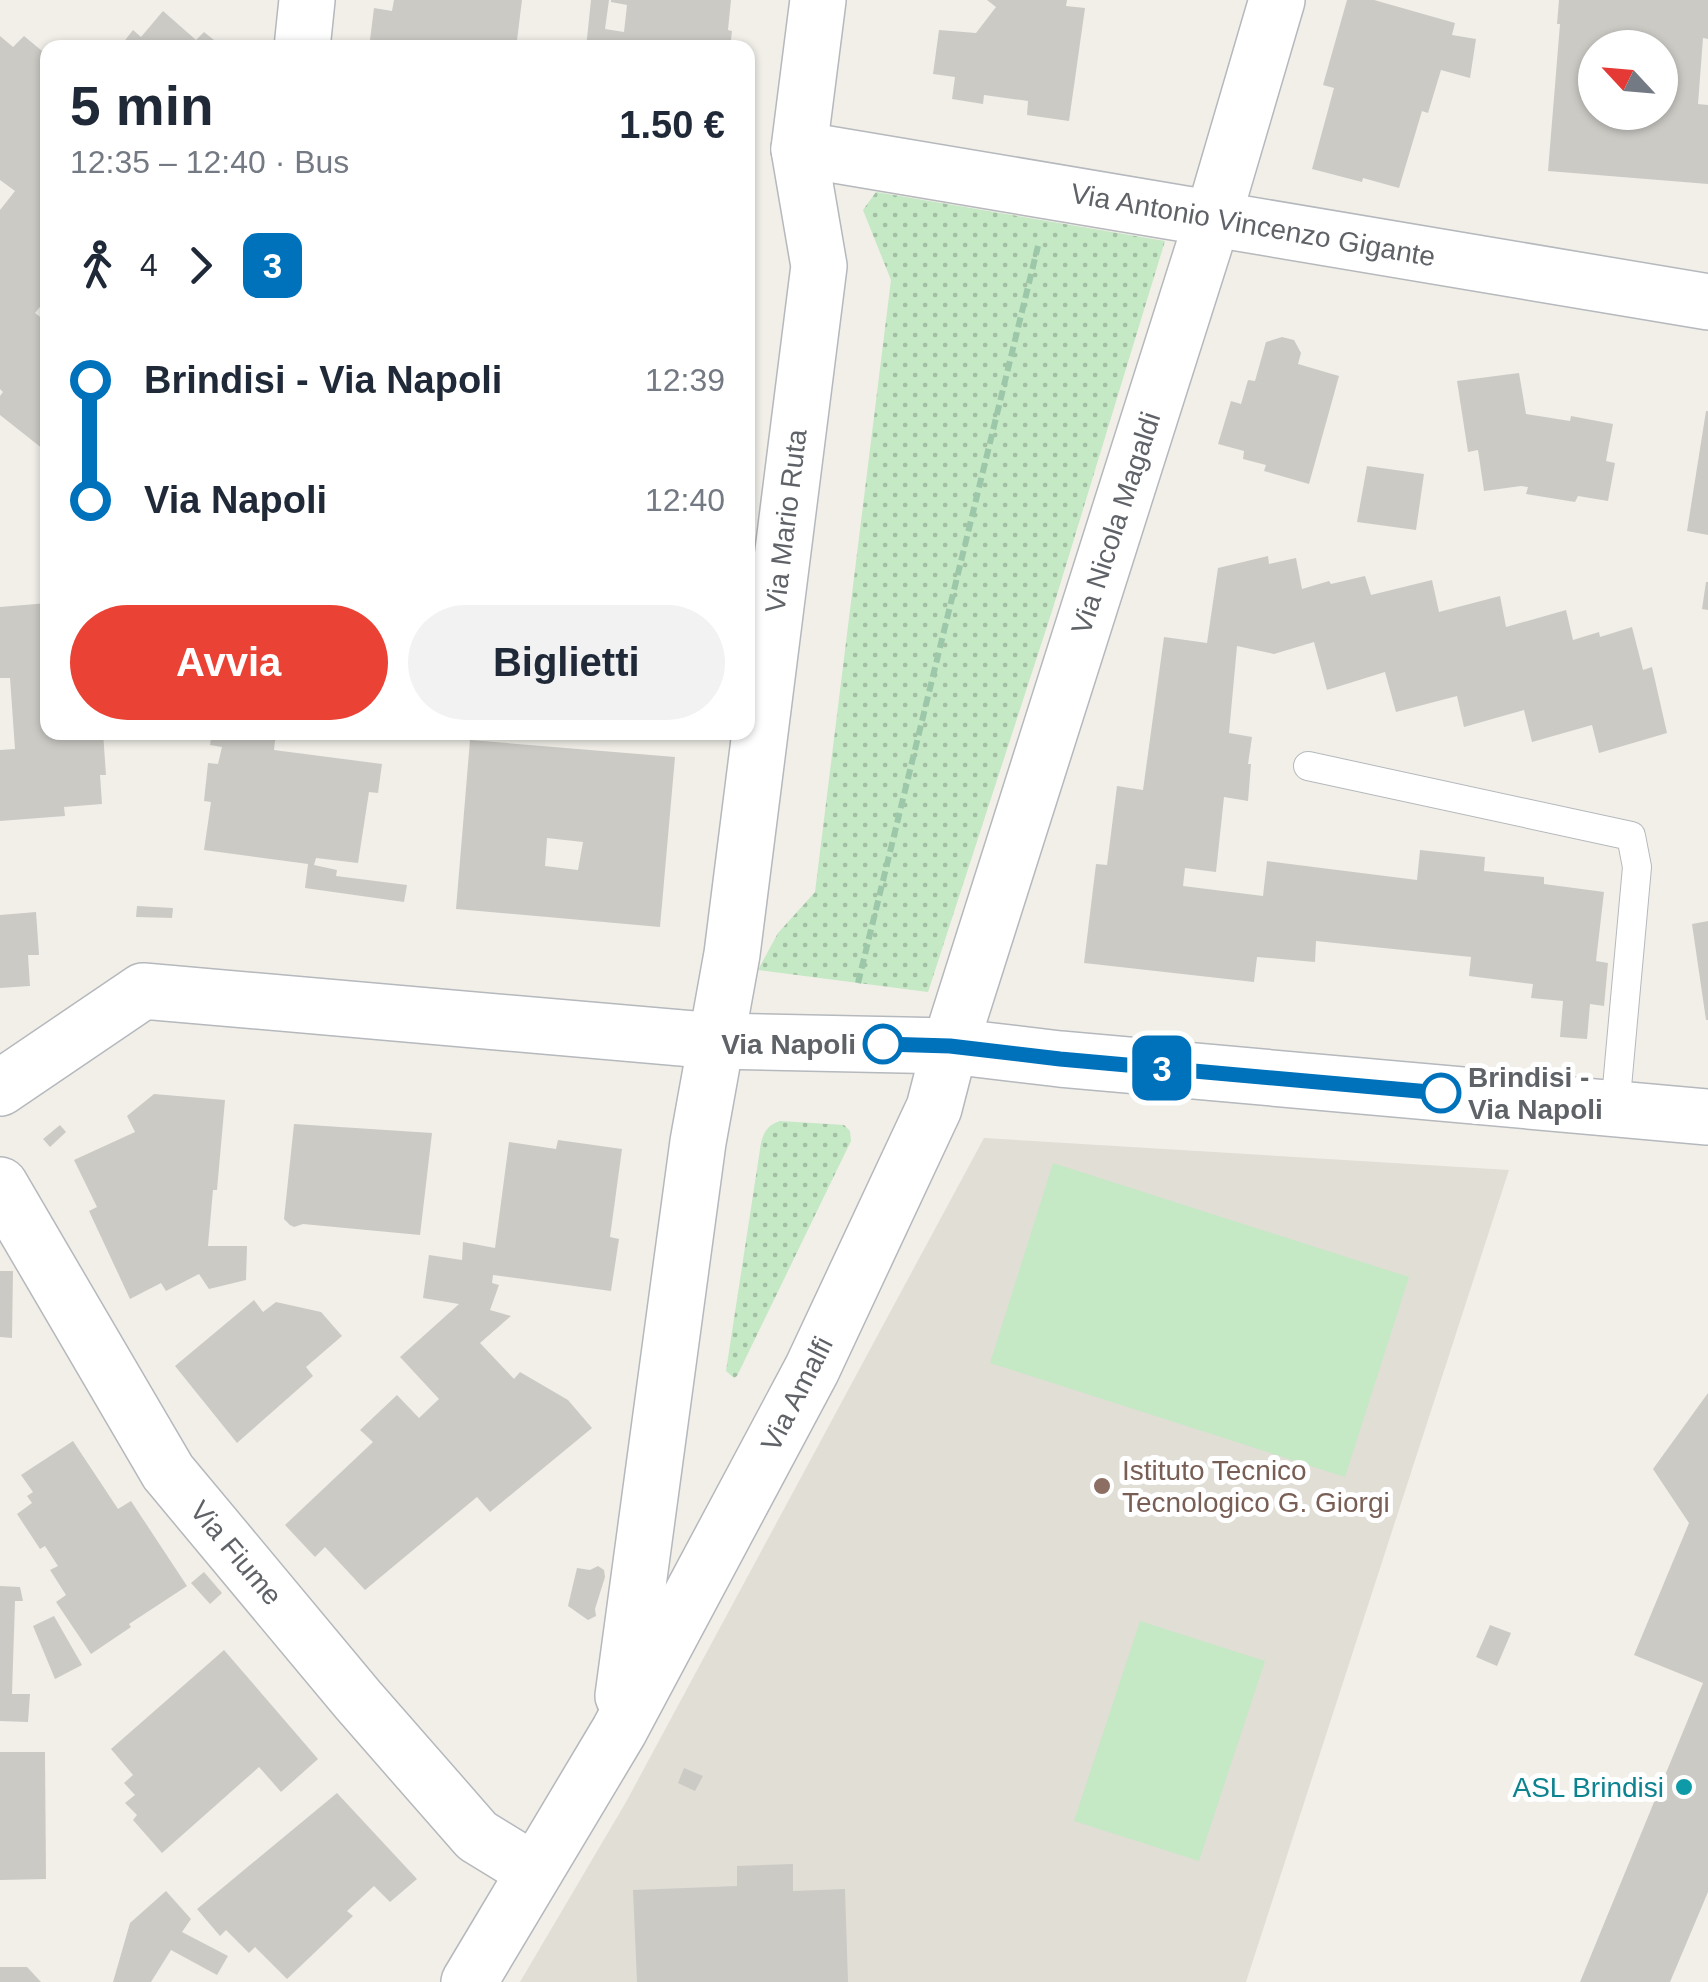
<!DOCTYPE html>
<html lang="it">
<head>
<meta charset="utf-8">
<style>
	:root { --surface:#fff; --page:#f2f2f3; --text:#1f2937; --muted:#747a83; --accent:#ea4335 }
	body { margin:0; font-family:Helvetica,sans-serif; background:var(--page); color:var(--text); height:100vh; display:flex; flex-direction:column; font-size:38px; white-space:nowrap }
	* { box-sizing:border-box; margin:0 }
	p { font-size:32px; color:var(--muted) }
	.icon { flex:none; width:55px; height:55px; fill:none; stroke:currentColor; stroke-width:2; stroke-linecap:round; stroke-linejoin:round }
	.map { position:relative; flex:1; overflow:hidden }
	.side { position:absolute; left:40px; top:40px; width:715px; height:700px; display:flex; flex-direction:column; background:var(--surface); border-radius:20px; box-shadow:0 2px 8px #0004 }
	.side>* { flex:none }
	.badge { padding:0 20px; border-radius:15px; font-size:35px; line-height:65px }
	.needle { width:65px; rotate:296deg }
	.tools { position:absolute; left:1578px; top:30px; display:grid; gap:20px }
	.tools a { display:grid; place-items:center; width:100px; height:100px; border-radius:50%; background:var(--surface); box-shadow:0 2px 8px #0004; font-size:50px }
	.map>.badge { position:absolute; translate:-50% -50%; box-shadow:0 0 0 5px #fff }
	.legs { display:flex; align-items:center; gap:15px; height:110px; padding:0 30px; font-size:32px }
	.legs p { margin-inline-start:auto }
	.overview { display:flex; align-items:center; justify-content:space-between; height:170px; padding:0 30px }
	h1 { font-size:55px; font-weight:600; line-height:75px }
	.primary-button { display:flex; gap:20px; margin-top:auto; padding:20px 30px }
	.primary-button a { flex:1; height:115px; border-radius:60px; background:var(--accent); color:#fff; font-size:40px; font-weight:600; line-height:115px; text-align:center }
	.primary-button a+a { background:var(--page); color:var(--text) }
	ul { padding:0 30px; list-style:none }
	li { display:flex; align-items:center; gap:35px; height:120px; font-size:38px }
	li i { display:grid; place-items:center; width:15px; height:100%; margin:0 12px; background:currentColor }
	li i::after { content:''; width:25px; height:25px; margin:-12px; border:8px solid; border-radius:50%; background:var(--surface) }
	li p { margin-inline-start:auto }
	li:first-child i { background:linear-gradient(#0000 50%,currentColor 0) }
	li:last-child i { background:linear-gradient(currentColor 50%,#0000 0) }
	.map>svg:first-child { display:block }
	.education { fill:#e1ded6 }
	.grass { fill:url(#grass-dots) }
	.pitch { fill:#c5e8c5 }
	.building { fill:#cccac5; fill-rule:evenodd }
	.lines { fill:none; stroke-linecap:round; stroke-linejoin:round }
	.lane-casing { stroke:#b5b8bc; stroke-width:30 }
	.street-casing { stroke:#b5b8bc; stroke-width:58 }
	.path { stroke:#9cc7a9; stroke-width:6; stroke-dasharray:10 5; stroke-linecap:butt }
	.lane { stroke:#fff; stroke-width:28 }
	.street { stroke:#fff; stroke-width:55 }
	.line-1-casing { stroke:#fff; stroke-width:22 }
	.line-1 { stroke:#0072bc; stroke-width:15 }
	.stop-1-dot { fill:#fff; stroke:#0072bc; stroke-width:5 }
	.education-dot { fill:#8d6e63; stroke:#fff; stroke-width:4 }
	.culture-dot { fill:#0f9aa8; stroke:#fff; stroke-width:4 }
	.labels { text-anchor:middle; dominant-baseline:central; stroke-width:10; stroke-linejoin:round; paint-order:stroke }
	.street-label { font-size:28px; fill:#5f6368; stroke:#fff }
	.stop-label { font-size:28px; font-weight:bold; fill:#5f6368; stroke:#fff; text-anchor:end }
	.education-label { font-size:28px; fill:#785e54; stroke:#fff; text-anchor:start }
	.culture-label { font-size:28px; fill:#0d838f; stroke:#fff; text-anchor:end }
</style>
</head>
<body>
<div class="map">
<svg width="1708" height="1982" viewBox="0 0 1708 1982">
	<defs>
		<pattern id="grass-dots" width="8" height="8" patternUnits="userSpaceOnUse" patternTransform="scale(2.5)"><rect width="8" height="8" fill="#c5e8c5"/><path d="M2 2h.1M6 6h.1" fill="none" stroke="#a3c0a4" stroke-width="1.8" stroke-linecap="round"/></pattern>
	</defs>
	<rect width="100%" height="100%" fill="#f1efe8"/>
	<path class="education" d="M984,1138l525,32 -263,812h-726l106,-180z"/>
	<g class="grass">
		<path d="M876,192l289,49 -113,370 -124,381 -170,-22 20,-37 37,-41 76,-612 -28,-70z"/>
		<path d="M780,1121l64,4 6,6 1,10 -114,235 -3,2 -8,-7 35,-228c3,-12 7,-18 19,-22z"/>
	</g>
	<g class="pitch">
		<path d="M1053,1163l356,114 -64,200 -355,-114z"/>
		<path d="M1140,1621l125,40 -66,200 -125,-40z"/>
	</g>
	<g class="building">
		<path d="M394,0h128l-6,48h-147l5,-40 18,3z"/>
		<path d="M591,0h18l-4,29 19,3 3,-27 -16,-3v-2h120l-3,30 4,1 -2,17h-144z"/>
		<path d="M987,0h80l-1,6 19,2 -16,113 -42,-6 1,-14 -44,-6 -1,9 -31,-5 3,-22 -22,-3 6,-44 37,3 20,-26z"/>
		<path d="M1347,0h27l81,23 -3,12 24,4 -6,39 -29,-8 -13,43 -6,-2 -23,77 -36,-10 -1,4 -50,-13 22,-81 -11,-3z"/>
		<path d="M1559,0h149v39l-5,-1 -5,66 10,1v79l-160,-13 12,-147h-3zM1595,48h65v64h-65z"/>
		<path d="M163,11l33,29 8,-8 20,16h-105l14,-18 8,7z"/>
		<path d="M0,36l13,11 11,-11 24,20v241l-13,16 13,10v121l-5,5 -43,-34v-19l3,-4 -3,-3v-179l15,-19 -15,-11z"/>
		<path d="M1282,337l12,3 7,13 -3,11 41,12 -30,108 -45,-13 2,-6 -23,-6 1,-8 -26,-7 13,-43 10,3 7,-24 7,1 11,-39z"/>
		<path d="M1519,373l7,41 44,7 1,-5 42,8 -7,37 9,2 -7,38 -30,-5 -3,6 -49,-8 2,-7 -7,-1 -37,5 -6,-41 -10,2 -11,-71z"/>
		<path d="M1706,411h2v124l-21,-4z"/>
		<path d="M1367,466l57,8 -8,56 -59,-8z"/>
		<path d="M1268,556l1,8 27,-6 6,31 27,-8 2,3 34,-8 6,19 61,-15 7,32 61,-16 6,31 60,-17 7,30 26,-8 1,5 32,-10 11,43 9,-3 15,66 -68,20 -7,-28 -60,17 -8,-32 -60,17 -7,-31 -61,16 -11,-40 -58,18 -13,-48 -40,12 -37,-8 -8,87 23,4 -4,27h3l-3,37 -24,-4 -8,75 -31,-4 -2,18 80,10 4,-35 150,19 3,-30 65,7 -1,14 60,6v7l60,8 -8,69 12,2 -4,43 -14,-2 -3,35 -27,-2 3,-36 -32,-3 2,-14 -64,-8 2,-19 -155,-16 -1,21 -58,-5 -3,25 -170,-19 12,-99 11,1 10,-79 26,4 21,-153 43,6 11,-75z"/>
		<path d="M1706,582h2v28l-6,-1z"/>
		<path d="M48,603v129h55l3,43h-6l2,29 -38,3 1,9 -65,5v-71l15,-1 -5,-71h-10v-71z"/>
		<path d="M212,732h64l-2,18 108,14 -4,29 -9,-1 -11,71 -42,-5 -2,7 23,5 -1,6 71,9 -3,17 -99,-14 3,-24 -104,-14 7,-48 -7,-1 4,-38 10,1 4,-17 -12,-2z"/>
		<path d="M470,740l205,17 -15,170 -204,-18zM547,838l36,4 -5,28 -33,-4z"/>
		<path d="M137,906l36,2 -1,10 -36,-1z"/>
		<path d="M36,912l3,43h-11l2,31 -30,2v-73z"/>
		<path d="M1708,921v99h-2l-14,-96z"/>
		<path d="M154,1094l71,6 -8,90h-4l-5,56h39l-1,34 -37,9 -10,-15 -33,17 -5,-8 -31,16 -41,-88 8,-4 -23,-47 61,-28 -8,-16z"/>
		<path d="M294,1124l138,9 -12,102 -117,-11 -9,3 -4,-2 -6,-6z"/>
		<path d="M60,1125l6,7 -16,15 -7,-8z"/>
		<path d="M558,1140l64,9 -12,88 9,2 -8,52 -118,-16 -1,8 7,2 -9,25 21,6 -31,27 34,36 6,-7 48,28 24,28 -102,84 -13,-15 -112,93 -40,-43 -10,10 -30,-32 88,-83 -13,-12 37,-35 22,23 20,-19 -39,-42 59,-53 -36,-6 6,-43 33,5 1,-18 32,6 14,-106 47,7z"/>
		<path d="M0,1271h13l-1,67 -12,-1z"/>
		<path d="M254,1300l9,12 13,-10 45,10 21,24 -36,31 7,9 -76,67 -62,-77z"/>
		<path d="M1708,1393v499l-38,90h-90l123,-299 -69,-28 55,-132 -36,-54z"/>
		<path d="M73,1441l45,68 13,-8 56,85 -58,38 2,3 -40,27 -35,-52 10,-7 -16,-25 8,-4 -13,-20 -5,3 -23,-35 15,-11 -5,-7 6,-4 -12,-17z"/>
		<path d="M598,1566l6,4 1,7 -10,32 1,7 -8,4 -20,-14 9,-38 13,2z"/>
		<path d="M204,1572l18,21 -12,11 -19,-21z"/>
		<path d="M0,1586l20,1 3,14h-8l-3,93h18l-2,28 -28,-1z"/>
		<path d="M54,1616l28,49 -27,14 -22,-53z"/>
		<path d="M1490,1625l21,8 -14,33 -21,-9z"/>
		<path d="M224,1650l94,109 -37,33 -22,-25 -97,86 -29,-33 4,-5 -12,-12 10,-8 -11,-12 9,-8 -22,-26z"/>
		<path d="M0,1752h45l1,127 -46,1z"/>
		<path d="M684,1768l19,8 -8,15 -17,-8z"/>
		<path d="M337,1793l80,86 -27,23 -16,-16 -27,25 6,5 -66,63 -32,-32 -6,6 -23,-23 -6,6 -23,-27z"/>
		<path d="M793,1864v27l52,-2 3,93h-211l-4,-92 104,-4v-20z"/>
		<path d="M166,1891l25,28 -9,13 46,24 -11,19 -46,-25 -20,32h-38l17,-59z"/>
		<path d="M0,1967h27l14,15h-41z"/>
	</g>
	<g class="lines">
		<defs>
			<path id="lane" d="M1308,766l323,70 6,31 -22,242"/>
			<g id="street">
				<path d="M302,48l5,-48"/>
				<path d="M799,149l909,153"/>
				<path d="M0,1088l143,-97 573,50 234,5 110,13 648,58"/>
				<path d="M0,1185l168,287 190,228 119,136 57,35"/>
				<path d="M623,1696l75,-554 34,-188 87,-688 -20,-117 19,-149"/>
				<path d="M469,1982l150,-251 193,-362 122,-261 16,-62 263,-828 64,-218"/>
			</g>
		</defs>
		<use href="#lane" class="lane-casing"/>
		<use href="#street" class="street-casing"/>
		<path class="path" d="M858,983l180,-737"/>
		<use href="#lane" class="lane"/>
		<use href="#street" class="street"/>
	</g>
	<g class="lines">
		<defs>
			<path id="line-1" d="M883,1044l67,2 110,13 381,34"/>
		</defs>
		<use href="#line-1" class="line-1-casing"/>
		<use href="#line-1" class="line-1"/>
	</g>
	<g class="stop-1-dot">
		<circle cx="883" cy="1044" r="18"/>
		<circle cx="1441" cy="1093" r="18"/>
	</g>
	<circle class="education-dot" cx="1102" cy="1486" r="10"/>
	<circle class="culture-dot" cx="1684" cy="1787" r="10"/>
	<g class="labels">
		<g class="street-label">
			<text transform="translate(1253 225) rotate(10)">Via Antonio Vincenzo Gigante</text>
			<text transform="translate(786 521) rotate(-83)">Via Mario Ruta</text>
			<text transform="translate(1116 523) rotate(-72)">Via Nicola Magaldi</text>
			<text transform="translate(797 1394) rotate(-63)">Via Amalfi</text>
			<text transform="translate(236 1553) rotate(50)">Via Fiume</text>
		</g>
		<g class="stop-label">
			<text x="856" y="1044">Via Napoli</text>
			<text x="1468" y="1077" text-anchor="start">Brindisi -<tspan x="1468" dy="32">Via Napoli</tspan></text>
		</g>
		<g class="education-label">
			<text x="1122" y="1470">Istituto Tecnico<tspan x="1122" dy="32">Tecnologico G. Giorgi</tspan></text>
		</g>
		<g class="culture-label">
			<text x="1664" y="1787">ASL Brindisi</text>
		</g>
	</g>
</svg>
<div class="tools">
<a><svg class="needle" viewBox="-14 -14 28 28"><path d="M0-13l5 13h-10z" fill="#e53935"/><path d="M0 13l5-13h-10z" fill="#747a83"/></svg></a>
</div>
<b class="badge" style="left:1162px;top:1068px;background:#0072bc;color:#fff">3</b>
<section class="side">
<div class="overview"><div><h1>5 min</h1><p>12:35 – 12:40 · Bus</p></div><b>1.50 €</b></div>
<div class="legs"><svg class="icon" aria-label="walk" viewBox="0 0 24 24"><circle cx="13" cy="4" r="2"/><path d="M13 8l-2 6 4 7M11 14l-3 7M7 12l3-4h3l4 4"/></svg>4<svg class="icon" aria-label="forward" viewBox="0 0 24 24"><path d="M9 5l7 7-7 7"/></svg><b class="badge" style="background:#0072bc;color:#fff">3</b></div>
<ul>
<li><i style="color:#0072bc"></i><b>Brindisi - Via Napoli</b><p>12:39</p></li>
<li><i style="color:#0072bc"></i><b>Via Napoli</b><p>12:40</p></li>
</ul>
<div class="primary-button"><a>Avvia</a><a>Biglietti</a></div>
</section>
</div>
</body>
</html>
